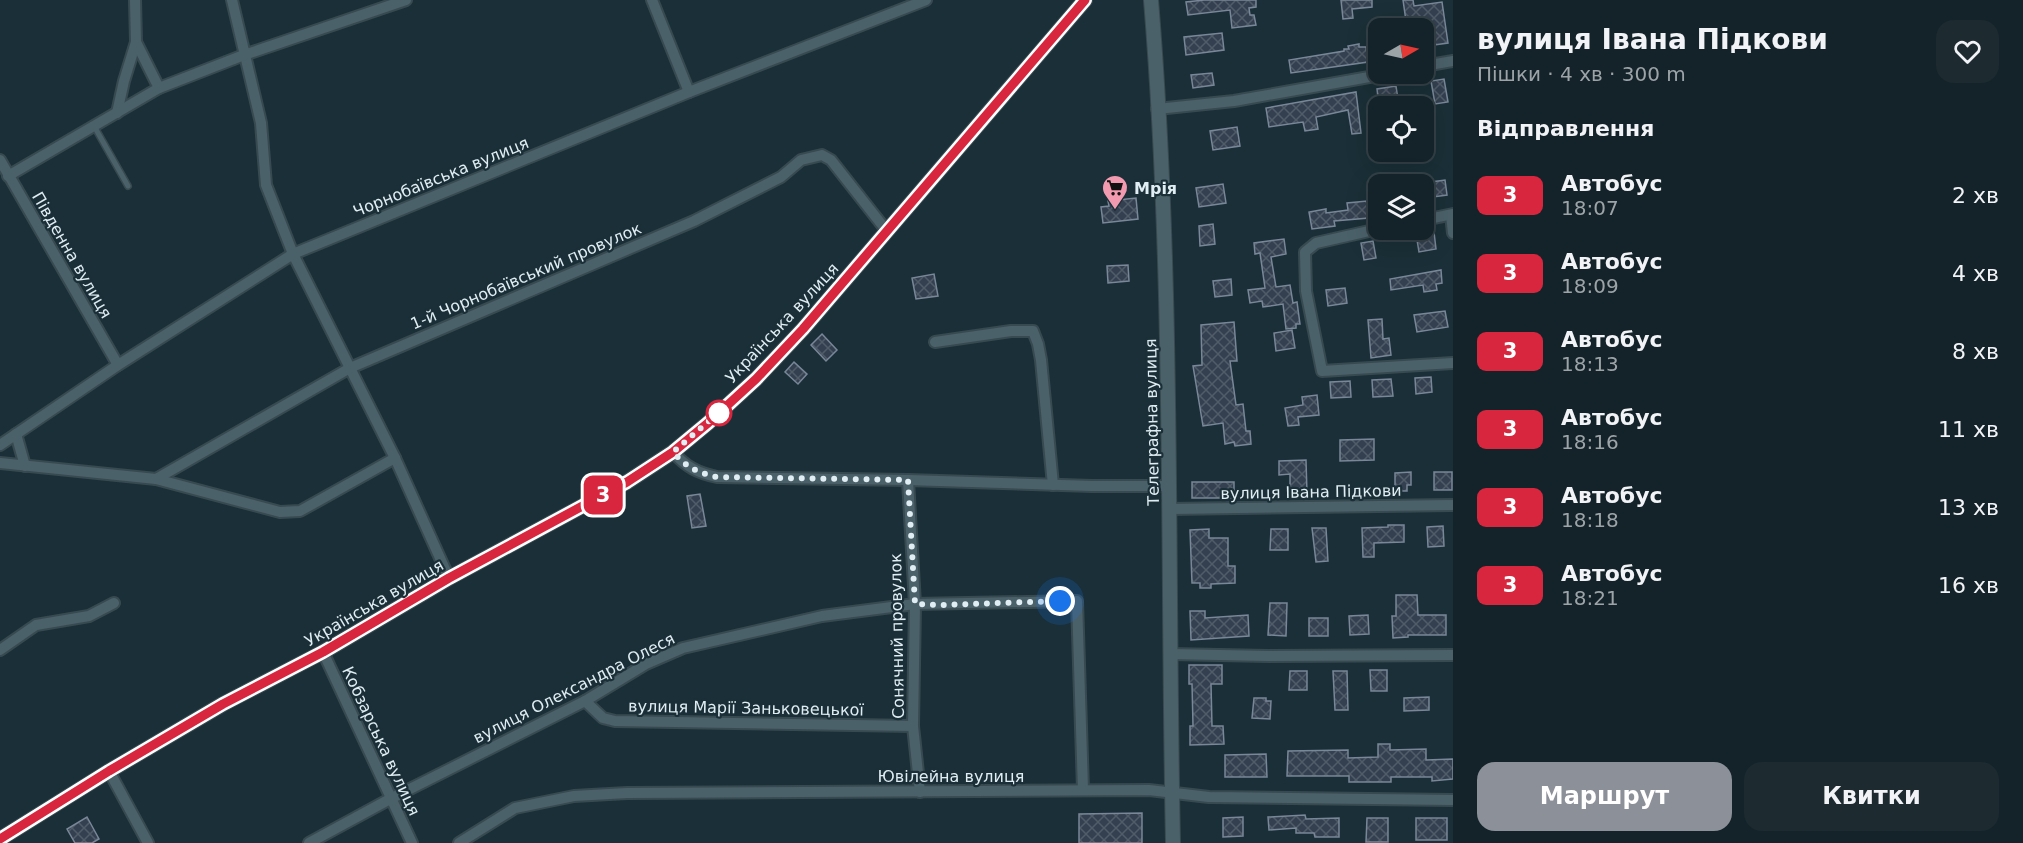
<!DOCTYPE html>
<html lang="uk">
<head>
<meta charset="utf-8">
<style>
	:root { --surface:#142329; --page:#1d2b31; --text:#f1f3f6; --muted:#9da4a8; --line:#334046; --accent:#8c9099 }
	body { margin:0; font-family:"DejaVu Sans",sans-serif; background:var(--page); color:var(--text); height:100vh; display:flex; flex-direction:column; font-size:22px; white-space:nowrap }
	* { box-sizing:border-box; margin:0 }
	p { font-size:20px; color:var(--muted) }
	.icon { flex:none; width:33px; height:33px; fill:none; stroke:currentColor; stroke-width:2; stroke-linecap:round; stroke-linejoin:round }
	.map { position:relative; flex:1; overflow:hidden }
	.side { display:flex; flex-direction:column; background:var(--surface); width:570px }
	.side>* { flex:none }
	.badge { padding:0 12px; border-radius:9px; font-size:21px; line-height:39px }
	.needle { width:39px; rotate:81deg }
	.buttons { position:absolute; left:1368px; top:18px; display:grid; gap:12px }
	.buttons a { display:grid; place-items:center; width:66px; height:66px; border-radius:12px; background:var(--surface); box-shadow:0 6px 24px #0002,0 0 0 2px var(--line); font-size:30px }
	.you { position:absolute; width:30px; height:30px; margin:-15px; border:4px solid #fff; border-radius:50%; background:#1a73e8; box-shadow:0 0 0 9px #1a73e833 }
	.map>.badge { position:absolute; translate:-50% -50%; box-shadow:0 0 0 3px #fff }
	h2 { padding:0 24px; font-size:22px; line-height:54px }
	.round { display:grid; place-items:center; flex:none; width:63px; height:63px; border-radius:18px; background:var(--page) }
	.overview { display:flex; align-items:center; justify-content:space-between; height:102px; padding:0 24px }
	h1 { font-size:28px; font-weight:800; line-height:45px }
	.button { display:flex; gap:12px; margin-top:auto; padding:12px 24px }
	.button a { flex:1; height:69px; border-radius:18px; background:var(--accent); color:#fff; font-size:24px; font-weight:800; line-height:69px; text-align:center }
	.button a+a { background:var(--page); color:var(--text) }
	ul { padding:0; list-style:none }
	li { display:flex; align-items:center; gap:18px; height:78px; padding:0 24px }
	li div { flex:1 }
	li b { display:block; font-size:22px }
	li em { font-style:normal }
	li .badge { min-width:66px; font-weight:700; text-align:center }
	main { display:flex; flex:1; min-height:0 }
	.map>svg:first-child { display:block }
	.building { fill:url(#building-cross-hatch); stroke:#798798; stroke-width:1.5 }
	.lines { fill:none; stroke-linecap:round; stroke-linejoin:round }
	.service-casing { stroke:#384a51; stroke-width:8 }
	.minor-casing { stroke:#384a51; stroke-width:14 }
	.tertiary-casing { stroke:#384a51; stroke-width:16 }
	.service { stroke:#4b616a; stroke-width:5 }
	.minor { stroke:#4b616a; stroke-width:10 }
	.tertiary { stroke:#4b616a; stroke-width:14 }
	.line-casing { stroke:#fff; stroke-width:14 }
	.line { stroke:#d7263d; stroke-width:9 }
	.walk { stroke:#e0edf2; stroke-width:6; stroke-dasharray:0 10.8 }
	.stop-dot { fill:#fff; stroke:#d7263d; stroke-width:3 }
	.labels { text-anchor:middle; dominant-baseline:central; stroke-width:4.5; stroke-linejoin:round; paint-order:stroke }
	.street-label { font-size:16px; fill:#e0edf2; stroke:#1a2f37 }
	.poi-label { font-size:16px; font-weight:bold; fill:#e0edf2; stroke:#1a2f37; text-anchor:start }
</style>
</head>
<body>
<main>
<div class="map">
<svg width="1453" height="843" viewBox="0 0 1453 843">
	<defs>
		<pattern id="building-cross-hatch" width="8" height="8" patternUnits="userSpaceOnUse" patternTransform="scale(1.5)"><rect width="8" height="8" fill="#34404f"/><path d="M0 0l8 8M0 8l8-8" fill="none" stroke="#515c69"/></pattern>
	</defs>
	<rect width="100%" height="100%" fill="#1a2f37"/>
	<g class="building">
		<path d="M1204,0h52v7l-7,1 1,7h4l2,10 -24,3 -2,-18 -42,5 -2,-13z"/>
		<path d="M1341,0h31v7l-20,2 1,9 -10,1z"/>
		<path d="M1403,0h10l1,6 28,-4 6,41 -21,3 -3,-18h-17z"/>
		<path d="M1222,33l2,17 -38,5 -2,-18z"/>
		<path d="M1359,44v3h7l2,15 -77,11 -2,-13 55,-9v-2h5l-1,-3z"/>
		<path d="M1212,73l2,12 -21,3 -2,-13z"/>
		<path d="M1444,79l4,23 -13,2 -4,-23z"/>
		<path d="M1396,86l3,20h-10v-2l-10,2 -2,-17z"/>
		<path d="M1356,92l5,41 -9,1 -4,-24 -32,7 2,12 -13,2 -2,-9 -34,5 -3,-19z"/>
		<path d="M1237,127l3,19 -27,4 -3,-19z"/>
		<path d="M1445,180l2,15 -14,2 -2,-15z"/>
		<path d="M1223,184l3,19 -27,4 -3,-19z"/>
		<path d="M1136,198l2,21 -35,4 -2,-16 8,-1 -1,-5z"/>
		<path d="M1367,201l2,17 -35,3 1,5 -23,3 -3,-17 17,-3v4l22,-3 -1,-7z"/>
		<path d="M1213,224l2,20 -15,2 -1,-20z"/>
		<path d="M1434,232l2,17 -17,3 -3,-18z"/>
		<path d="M1284,239l2,15 -15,3 5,30 14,-2 3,18 4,-1 3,22h-4v4l-10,1 -3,-25 -20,3 -1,-6 -12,2 -2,-13 17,-2 -5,-35 -5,1 -1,-11z"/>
		<path d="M1373,241l3,17 -12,2 -3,-17z"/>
		<path d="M1128,265l1,16 -21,2 -1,-17z"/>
		<path d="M1441,270l1,13 -6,1 1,6 -13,2 -1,-7 -32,5 -1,-11z"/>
		<path d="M934,274l4,22 -22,3 -4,-21z"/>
		<path d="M1231,279l1,16 -17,2 -2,-16z"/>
		<path d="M1345,288l2,15 -19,3 -2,-16z"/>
		<path d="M1445,311l3,16 -31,5 -3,-17z"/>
		<path d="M1382,319l1,20 6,-1 2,17 -20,3 -3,-38z"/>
		<path d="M1234,322l3,39h-7l6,44 7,-1 3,27h4l1,13 -16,2 -1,-4 -9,2 -2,-21 -20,3 -10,-60 9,-1 -1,-40z"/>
		<path d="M1292,330l3,18 -19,3 -2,-18z"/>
		<path d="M822,334l15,16 -11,11 -15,-16z"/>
		<path d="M794,362l13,12 -9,10 -13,-12z"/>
		<path d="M1431,377l1,15 -16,2 -1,-16z"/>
		<path d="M1391,379l2,17 -20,1 -1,-17z"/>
		<path d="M1350,381l1,16 -20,1 -1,-16z"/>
		<path d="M1317,395l2,20 -21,2 1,8 -11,1 -3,-18 18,-3 -1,-8z"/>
		<path d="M1374,439v21l-34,1v-21z"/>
		<path d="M1306,460l1,33h-17v-19l-11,1v-14z"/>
		<path d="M1411,472v13h-4v6h-12v-18z"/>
		<rect x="1434" y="472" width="18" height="18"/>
		<rect x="1192" y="482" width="42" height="16"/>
		<path d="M700,494l6,32 -14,2 -5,-32z"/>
		<path d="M1388,525h16v17l-30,1v14h-11l-1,-29 26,-1z"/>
		<path d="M1443,526l1,20 -16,1 -1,-20z"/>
		<path d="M1312,528h14l2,33 -12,1z"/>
		<path d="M1209,529v9h19v28h7v17l-24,1v4h-11v-5h-8l-2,-53z"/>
		<path d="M1271,529h17v21h-18z"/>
		<path d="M1396,595h21l1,20h28v20h-38v2l-15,1 -1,-22h4z"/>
		<path d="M1270,603h17l-1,33 -18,-1z"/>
		<path d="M1190,611h15v7l43,-3 1,21 -58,4z"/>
		<path d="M1368,615l1,19 -19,1 -1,-19z"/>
		<rect x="1309" y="618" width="19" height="18"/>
		<path d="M1189,665h33v19h-11l1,42h11l1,18 -34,1v-19h3l-1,-42h-3z"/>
		<path d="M1370,670h17v21h-16z"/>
		<path d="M1290,671h17v19h-18z"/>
		<path d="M1333,671h14l1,39h-13z"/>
		<path d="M1429,697v13l-25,1v-13z"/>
		<path d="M1254,698h12v3h5l-1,18 -18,-1z"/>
		<path d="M1378,744h12v6l36,-1v11l27,-1v20l-21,2v-4h-41v5h-42v-6h-62l1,-25 60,-1v8l30,-1z"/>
		<path d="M1266,754l1,23h-42v-22z"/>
		<path d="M1142,813v30h-63v-29z"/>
		<path d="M1305,815l1,4 33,-1v19h-24l-1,-4h-18v-5l-27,2 -1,-13z"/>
		<path d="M87,817l12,22 -7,4h-17l-8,-14z"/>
		<path d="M1243,817v19l-20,1v-19z"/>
		<path d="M1367,818h21v24h-22z"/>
		<rect x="1416" y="818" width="31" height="22"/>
	</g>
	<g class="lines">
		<defs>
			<path id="service" d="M94,126l34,60"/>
			<g id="minor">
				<path d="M135,0l1,42 23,46"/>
				<path d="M232,0l29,123 5,62 27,69 102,204 54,120"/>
				<path d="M652,0l37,92"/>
				<path d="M1424,66l29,-5"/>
				<path d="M1157,109l77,-8 152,-27"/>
				<path d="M117,113l7,-32 12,-39"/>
				<path d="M0,160l118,205"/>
				<path d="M8,176l151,-88 85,-33 162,-55"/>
				<path d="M1451,215l2,18"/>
				<path d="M1424,220l29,-6"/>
				<path d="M1378,229l-62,14 -11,9 1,39 16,80 131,-8"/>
				<path d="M935,342l76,-11h22l5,13 3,16 12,125"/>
				<path d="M16,434l9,32"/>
				<path d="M0,445l118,-80 175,-111 396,-162 237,-92"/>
				<path d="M673,452c13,15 25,21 44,25l191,3 184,6h78"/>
				<path d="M0,463l156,16 124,33 20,-1 95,-53"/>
				<path d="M156,479l194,-111 344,-147 87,-44 20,-17 21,-5 9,5 55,70"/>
				<path d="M908,480l7,124 -2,122 7,66"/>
				<path d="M1170,509l283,-4"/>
				<path d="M0,650l36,-25 53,-9 25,-13"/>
				<path d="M323,652l89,191"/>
				<path d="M1171,654l97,2 185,-1"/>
				<path d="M585,701l18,17 12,3 298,5"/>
				<path d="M109,771l39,72"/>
				<path d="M309,843l81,-44 195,-98 61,-37 37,-16 139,-32 93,-12 162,-3 6,189"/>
				<path d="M459,843l56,-35 59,-12 53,-3 522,-3 60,7 244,3"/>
			</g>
			<g id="tertiary">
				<path d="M1151,0c23,280 16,562 22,843"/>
				<path d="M0,839l109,-68 114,-67 100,-52 126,-74 178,-96 46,-30 35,-29 48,-44 47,-50 282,-329"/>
			</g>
		</defs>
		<use href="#service" class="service-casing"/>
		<use href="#minor" class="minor-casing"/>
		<use href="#tertiary" class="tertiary-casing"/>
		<use href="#service" class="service"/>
		<use href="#minor" class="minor"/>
		<use href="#tertiary" class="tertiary"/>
	</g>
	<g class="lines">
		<defs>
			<path id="line" d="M0,839l109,-68 114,-67 100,-52 126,-74 178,-96 46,-30 35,-29 48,-44 47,-50 282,-329"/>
		</defs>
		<use href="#line" class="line-casing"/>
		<use href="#line" class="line"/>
		<path class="walk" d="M719,413l3,-3 -49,42c13,15 25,21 44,25l191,3 7,124 25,1 120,-4"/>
	</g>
	<defs>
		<symbol id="supermarket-pin" viewBox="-11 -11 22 30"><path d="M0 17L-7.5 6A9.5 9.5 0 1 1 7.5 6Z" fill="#f29ab0" stroke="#1a2f37"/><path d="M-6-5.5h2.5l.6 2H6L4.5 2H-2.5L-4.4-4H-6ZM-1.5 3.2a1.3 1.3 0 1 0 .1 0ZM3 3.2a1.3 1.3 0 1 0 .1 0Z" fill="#111"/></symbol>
	</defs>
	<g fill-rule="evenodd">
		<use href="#supermarket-pin" x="1100" y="173" width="30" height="40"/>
	</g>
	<circle class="stop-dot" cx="719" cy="413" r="12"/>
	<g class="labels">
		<g class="street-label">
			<text transform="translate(441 177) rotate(-22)">Чорнобаївська вулиця</text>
			<text transform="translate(72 255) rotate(60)">Південна вулиця</text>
			<text transform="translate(526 276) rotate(-23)">1-й Чорнобаївський провулок</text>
			<text transform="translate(782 323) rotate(-47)">Українська вулиця</text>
			<text transform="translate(1152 422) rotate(-91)">Телеграфна вулиця</text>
			<text transform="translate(1311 492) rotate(-1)">вулиця Івана Підкови</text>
			<text transform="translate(374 603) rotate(-30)">Українська вулиця</text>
			<text transform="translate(897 636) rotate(-91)">Сонячний провулок</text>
			<text transform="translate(574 688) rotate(-27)">вулиця Олександра Олеся</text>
			<text transform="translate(746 708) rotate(1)">вулиця Марії Заньковецької</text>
			<text transform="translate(381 741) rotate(65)">Кобзарська вулиця</text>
			<text x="951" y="776">Ювілейна вулиця</text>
		</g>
		<g class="poi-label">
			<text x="1134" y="188">Мрія</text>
		</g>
	</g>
</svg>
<div class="buttons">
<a><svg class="needle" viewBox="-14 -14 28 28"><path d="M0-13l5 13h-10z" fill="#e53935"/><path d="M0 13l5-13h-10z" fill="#9da4a8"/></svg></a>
<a><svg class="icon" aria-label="locate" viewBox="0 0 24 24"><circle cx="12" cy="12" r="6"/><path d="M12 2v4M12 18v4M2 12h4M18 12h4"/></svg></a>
<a><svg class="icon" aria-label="layers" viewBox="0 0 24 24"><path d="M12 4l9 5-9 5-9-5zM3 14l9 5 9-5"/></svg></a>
</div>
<div class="you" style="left:1060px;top:601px"></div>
<b class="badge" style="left:603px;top:495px;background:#d7263d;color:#fff">3</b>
</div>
<section class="side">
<div class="overview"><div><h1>вулиця Івана Підкови</h1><p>Пішки · 4 хв · 300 m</p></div><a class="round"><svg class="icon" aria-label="heart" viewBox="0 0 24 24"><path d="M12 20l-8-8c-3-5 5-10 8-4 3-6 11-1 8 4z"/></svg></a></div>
<h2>Відправлення</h2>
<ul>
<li><span class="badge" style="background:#d7263d;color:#fff">3</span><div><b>Автобус</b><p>18:07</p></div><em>2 хв</em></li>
<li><span class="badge" style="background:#d7263d;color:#fff">3</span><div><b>Автобус</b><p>18:09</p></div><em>4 хв</em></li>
<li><span class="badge" style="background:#d7263d;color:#fff">3</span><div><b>Автобус</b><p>18:13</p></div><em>8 хв</em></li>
<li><span class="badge" style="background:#d7263d;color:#fff">3</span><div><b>Автобус</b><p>18:16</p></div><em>11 хв</em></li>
<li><span class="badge" style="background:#d7263d;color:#fff">3</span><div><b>Автобус</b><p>18:18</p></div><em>13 хв</em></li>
<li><span class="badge" style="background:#d7263d;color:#fff">3</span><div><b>Автобус</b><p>18:21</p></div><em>16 хв</em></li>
</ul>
<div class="button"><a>Маршрут</a><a>Квитки</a></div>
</section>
</main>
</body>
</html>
